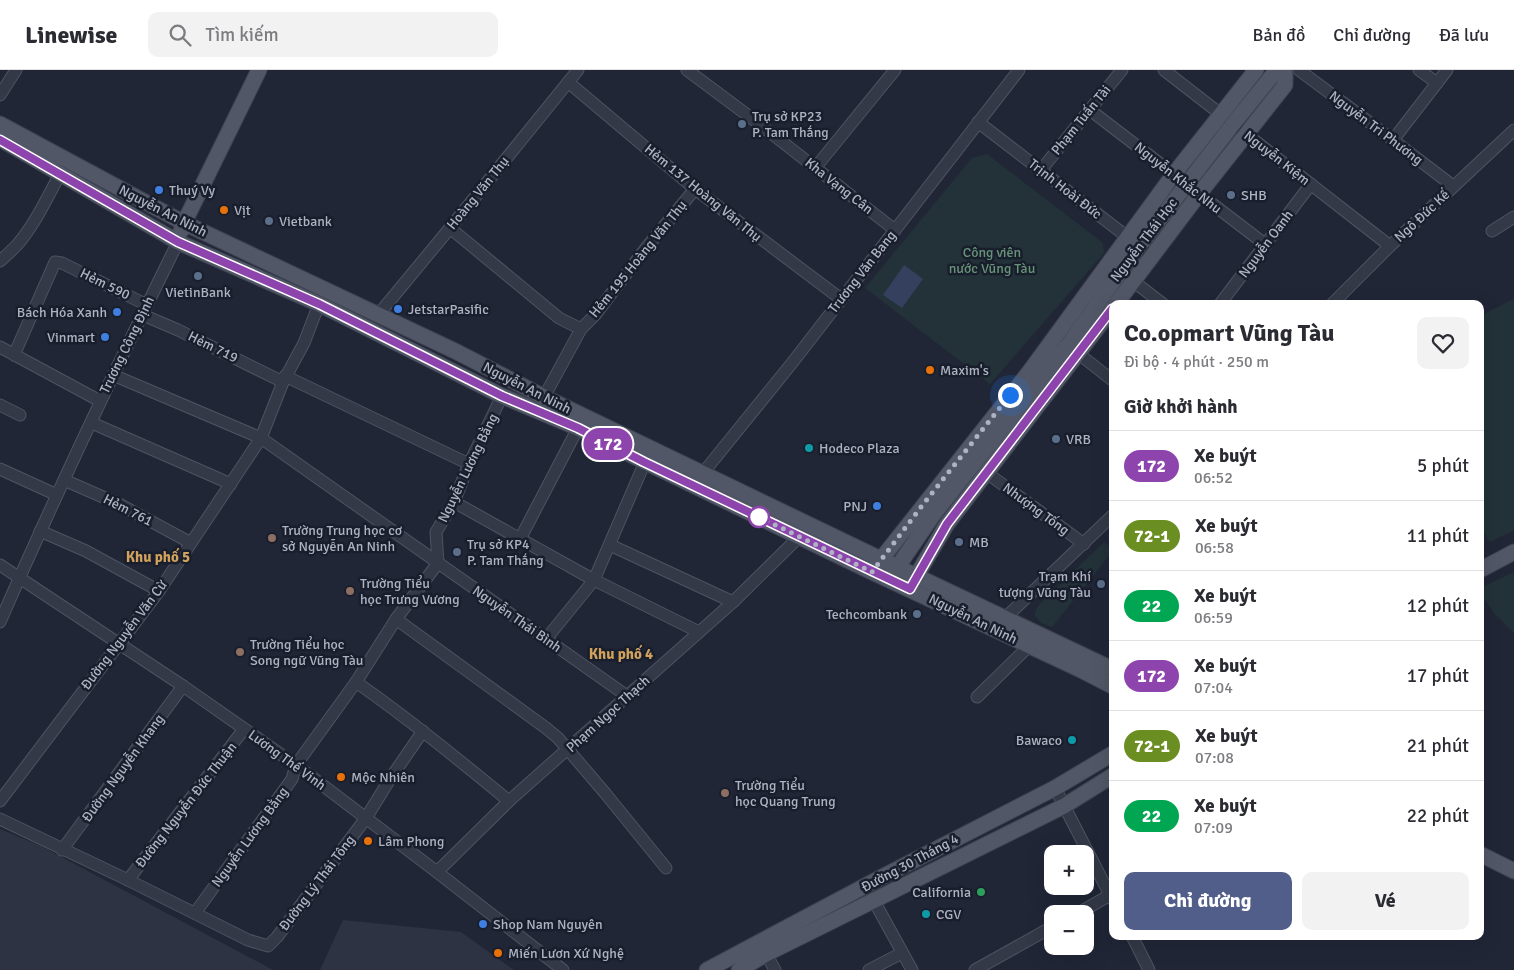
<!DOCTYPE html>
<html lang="vi">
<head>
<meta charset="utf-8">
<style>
	:root { --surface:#fff; --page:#f2f2f3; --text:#2b2b33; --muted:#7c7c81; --line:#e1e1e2; --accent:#525e8a }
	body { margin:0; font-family:Signika,sans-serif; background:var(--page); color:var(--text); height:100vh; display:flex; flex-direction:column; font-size:19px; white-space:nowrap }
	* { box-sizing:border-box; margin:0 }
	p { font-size:16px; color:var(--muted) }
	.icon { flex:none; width:28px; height:28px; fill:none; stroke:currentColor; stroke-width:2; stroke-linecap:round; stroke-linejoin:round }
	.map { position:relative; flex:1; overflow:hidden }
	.details { position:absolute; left:1109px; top:230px; width:375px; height:640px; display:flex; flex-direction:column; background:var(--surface); border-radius:10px; box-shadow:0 5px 20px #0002 }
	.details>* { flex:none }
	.badge { padding:0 10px; border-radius:16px; font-size:18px; line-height:32px }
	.buttons { position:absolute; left:1044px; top:775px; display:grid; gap:10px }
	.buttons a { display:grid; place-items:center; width:50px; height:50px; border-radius:10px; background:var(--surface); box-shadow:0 5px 20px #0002; font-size:25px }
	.you { position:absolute; width:25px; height:25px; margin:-12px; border:4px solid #fff; border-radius:50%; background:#1a73e8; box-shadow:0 0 0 8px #1a73e833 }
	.map>.badge { position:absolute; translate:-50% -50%; box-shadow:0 0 0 2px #fff }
	h2 { padding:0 15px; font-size:19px; line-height:45px }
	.round { display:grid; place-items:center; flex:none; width:52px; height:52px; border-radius:10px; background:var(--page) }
	.summary { display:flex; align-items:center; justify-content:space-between; height:85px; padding:0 15px }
	h1 { font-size:24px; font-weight:700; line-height:38px }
	.button { display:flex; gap:10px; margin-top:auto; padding:10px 15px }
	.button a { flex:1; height:58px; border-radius:10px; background:var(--accent); color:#fff; font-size:20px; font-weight:700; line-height:58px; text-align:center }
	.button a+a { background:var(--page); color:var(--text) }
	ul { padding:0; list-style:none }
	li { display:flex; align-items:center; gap:15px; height:70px; padding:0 15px; border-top:1px solid var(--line) }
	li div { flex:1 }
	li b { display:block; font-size:19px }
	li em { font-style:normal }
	li .badge { min-width:55px; font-weight:700; text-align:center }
	header { display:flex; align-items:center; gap:30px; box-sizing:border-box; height:70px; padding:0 25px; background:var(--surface); border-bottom:1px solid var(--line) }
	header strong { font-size:24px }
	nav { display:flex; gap:28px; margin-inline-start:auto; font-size:18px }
	.search { width:350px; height:45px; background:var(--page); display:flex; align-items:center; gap:12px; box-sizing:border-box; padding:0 18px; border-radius:10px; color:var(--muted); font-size:19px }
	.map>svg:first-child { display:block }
	.airport { fill:#2e3344 }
	.green { fill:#223238 }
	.water { fill:#353f5e }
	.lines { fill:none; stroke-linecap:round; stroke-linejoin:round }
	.minor-casing { stroke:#4e5362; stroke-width:13 }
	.major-casing { stroke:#3d4251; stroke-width:17 }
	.minor { stroke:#343947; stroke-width:11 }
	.major { stroke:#525767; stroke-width:15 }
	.line-casing { stroke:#fff; stroke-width:11 }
	.line { stroke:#8e44ad; stroke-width:8 }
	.walk { stroke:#aeb3c4; stroke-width:5; stroke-dasharray:0 9 }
	.service-dot { fill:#5c6f8a; stroke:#191e2c; stroke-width:2 }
	.shop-dot { fill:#3f7fe0; stroke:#191e2c; stroke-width:2 }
	.food-dot { fill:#e8710a; stroke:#191e2c; stroke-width:2 }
	.culture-dot { fill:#0f9aa8; stroke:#191e2c; stroke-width:2 }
	.stop-dot { fill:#fff; stroke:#8e44ad; stroke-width:2.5 }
	.education-dot { fill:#8d6e63; stroke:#191e2c; stroke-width:2 }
	.leisure-dot { fill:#2e9e5b; stroke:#191e2c; stroke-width:2 }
	.labels { text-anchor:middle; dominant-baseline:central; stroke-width:5; stroke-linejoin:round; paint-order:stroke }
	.poi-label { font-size:14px; fill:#aeb3c4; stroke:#191e2c; text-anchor:start }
	.street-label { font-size:14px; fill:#aeb3c4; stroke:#191e2c }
	.park-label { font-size:14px; fill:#679478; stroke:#191e2c }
	.neighbourhood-label { font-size:15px; font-weight:bold; fill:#d0a25d; stroke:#191e2c }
</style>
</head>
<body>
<header>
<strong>Linewise</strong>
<div class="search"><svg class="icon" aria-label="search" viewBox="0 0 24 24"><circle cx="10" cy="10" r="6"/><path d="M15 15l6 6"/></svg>Tìm kiếm</div>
<nav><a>Bản đồ</a><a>Chỉ đường</a><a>Đã lưu</a></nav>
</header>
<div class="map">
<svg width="1514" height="900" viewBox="0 0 1514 900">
	<rect width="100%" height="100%" fill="#212637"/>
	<g class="airport">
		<path d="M0,759l41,17 232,124h-273z"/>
		<path d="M343,850l118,12 53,38h-194z"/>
	</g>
	<g class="green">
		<path d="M987,84l116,89 1,10 -114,131 -125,-96 107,-130z"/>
		<path d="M1514,229v231l-24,12 -10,-16v-210z"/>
		<path d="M1104,472l8,6v4l-60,75 -11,-4 -6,-7v-4l3,-6z"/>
		<path d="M1514,502v61l-20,-20 -14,-21v-4z"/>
	</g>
	<path class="water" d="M904,195l19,14 -21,29 -19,-13z"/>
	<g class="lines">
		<defs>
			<g id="minor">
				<path d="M687,0l71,53 137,107"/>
				<path d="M1164,0l226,176"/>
				<path d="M1299,0l94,70 60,46"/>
				<path d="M1419,0l18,13"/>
				<path d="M568,12l127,107 146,110"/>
				<path d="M0,25l16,-25"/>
				<path d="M1090,40l176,135"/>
				<path d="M978,52l174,134"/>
				<path d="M1393,70l54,-70"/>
				<path d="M815,98l80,-98"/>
				<path d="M1041,100l81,-100"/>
				<path d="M450,158l109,90 22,11"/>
				<path d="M1492,161l22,-14"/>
				<path d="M0,191c6,-5 12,-11 17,-16 18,-21 30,-47 43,-71"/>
				<path d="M1133,211l30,23"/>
				<path d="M1220,234l91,-120"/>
				<path d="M1332,234l58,-58 124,-116"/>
				<path d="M143,245l35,15 105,52"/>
				<path d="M378,245l72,-87 128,-158"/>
				<path d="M0,277l100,54"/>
				<path d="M1079,284l33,26"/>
				<path d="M14,285l41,-93 7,1 85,42"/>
				<path d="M113,305l148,63 366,258"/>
				<path d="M285,306l184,88"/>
				<path d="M544,327l37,-68 14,-14 51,-67 49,-59"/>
				<path d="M0,335l20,10"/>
				<path d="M92,353l139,61"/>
				<path d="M0,399l57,26"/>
				<path d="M703,403l89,-110 227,-293"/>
				<path d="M987,403l97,71"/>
				<path d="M64,410l55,24 72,39"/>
				<path d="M454,432l140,78 105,52"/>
				<path d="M40,461l46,20 73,40"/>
				<path d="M520,469l58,-111"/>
				<path d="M610,475l123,57"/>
				<path d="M0,495l183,121 113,79 141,107 126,98"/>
				<path d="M1005,548l107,-102"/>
				<path d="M396,549l150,109 12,10 47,55 61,75"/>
				<path d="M0,552c56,-128 116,-255 178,-380"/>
				<path d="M546,569l48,-59 51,-118"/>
				<path d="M356,612c53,37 103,78 153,119"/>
				<path d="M977,627l52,-51"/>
				<path d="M1055,718l57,111"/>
				<path d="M0,731l159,-210 102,-153 22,-56 21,-39 15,-39"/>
				<path d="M0,749l128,61 120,60 20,6 9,-9 89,-119 24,-39 33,-48"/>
				<path d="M62,780l121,-164"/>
				<path d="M437,802l72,-71 224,-199 67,-66"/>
				<path d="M128,810l116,-151"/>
				<path d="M874,831l38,69"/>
				<path d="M195,843l97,-134 4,-14 60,-83 40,-63 42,-56 -2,-31 18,-30 15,-38 33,-68"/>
				<path d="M1077,844l33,-19"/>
				<path d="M1132,866l17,34"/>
				<path d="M763,878l12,22"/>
				<path d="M869,900l33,-17"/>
				<path d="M975,900l77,-43"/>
			</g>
			<g id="major">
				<path d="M0,54l184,99 273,129 87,45 353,170 215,102"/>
				<path d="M0,69l178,103 141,62 183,92 76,32 67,34 227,110 209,98 31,16"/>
				<path d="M181,161l3,-8 75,-153"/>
				<path d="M1116,234l83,-110 86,-109v-11"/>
				<path d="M875,497l155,-196 144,-197 82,-104"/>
				<path d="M1480,500l34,-18"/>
				<path d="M892,505l41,-60 135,-170 71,-99 94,-122 43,-53"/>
				<path d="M911,515l36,-61 165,-215"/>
				<path d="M1480,784l34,17"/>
				<path d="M707,900l173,-92 175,-90 57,-34"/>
				<path d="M739,900l27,-16 298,-148 48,-30"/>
			</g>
		</defs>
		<use href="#minor" class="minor-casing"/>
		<use href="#major" class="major-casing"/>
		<use href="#minor" class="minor"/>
		<use href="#major" class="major"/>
	</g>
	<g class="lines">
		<defs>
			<path id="line" d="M0,70l178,102 141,62 183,92 76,32 66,34 266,127 37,-65 165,-215"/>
		</defs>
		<use href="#line" class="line-casing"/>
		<use href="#line" class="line"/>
		<path class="walk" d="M759,447l113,55 49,-65 89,-112"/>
	</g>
	<g class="service-dot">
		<circle cx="742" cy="54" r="5"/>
		<circle cx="1231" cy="125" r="5"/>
		<circle cx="269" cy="151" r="5"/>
		<circle cx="198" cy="206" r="5"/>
		<circle cx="1056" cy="369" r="5"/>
		<circle cx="959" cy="472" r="5"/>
		<circle cx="457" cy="482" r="5"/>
		<circle cx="1101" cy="514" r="5"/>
		<circle cx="917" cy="544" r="5"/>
	</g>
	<g class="shop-dot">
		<circle cx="159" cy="120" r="5"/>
		<circle cx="398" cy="239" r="5"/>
		<circle cx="117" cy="242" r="5"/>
		<circle cx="105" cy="267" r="5"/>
		<circle cx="877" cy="436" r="5"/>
		<circle cx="483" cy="854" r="5"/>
	</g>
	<g class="food-dot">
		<circle cx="224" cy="140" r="5"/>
		<circle cx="930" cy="300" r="5"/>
		<circle cx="341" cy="707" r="5"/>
		<circle cx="368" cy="771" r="5"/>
		<circle cx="498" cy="883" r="5"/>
	</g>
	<g class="culture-dot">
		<circle cx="809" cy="378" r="5"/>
		<circle cx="1072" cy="670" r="5"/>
		<circle cx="926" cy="844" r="5"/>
	</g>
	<circle class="stop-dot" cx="759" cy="447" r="10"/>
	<g class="education-dot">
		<circle cx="272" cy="468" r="5"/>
		<circle cx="350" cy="521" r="5"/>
		<circle cx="240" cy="582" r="5"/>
		<circle cx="725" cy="723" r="5"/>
	</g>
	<circle class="leisure-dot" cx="981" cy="822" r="5"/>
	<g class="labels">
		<g class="poi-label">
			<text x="752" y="46">Trụ sở KP23<tspan x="752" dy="16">P. Tam Thắng</tspan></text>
			<text x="169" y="120">Thuý Vy</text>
			<text x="1241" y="125">SHB</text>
			<text x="234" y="140">Vịt</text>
			<text x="279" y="151">Vietbank</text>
			<text x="198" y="222" text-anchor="middle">VietinBank</text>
			<text x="408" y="239">JetstarPasific</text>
			<text x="107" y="242" text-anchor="end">Bách Hóa Xanh</text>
			<text x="95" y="267" text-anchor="end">Vinmart</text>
			<text x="940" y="300">Maxim's</text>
			<text x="1066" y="369">VRB</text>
			<text x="819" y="378">Hodeco Plaza</text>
			<text x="867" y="436" text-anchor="end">PNJ</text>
			<text x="282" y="460">Trường Trung học cơ<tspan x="282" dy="16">sở Nguyễn An Ninh</tspan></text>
			<text x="969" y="472">MB</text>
			<text x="467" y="474">Trụ sở KP4<tspan x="467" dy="16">P. Tam Thắng</tspan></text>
			<text x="1091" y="506" text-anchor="end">Trạm Khí<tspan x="1091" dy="16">tượng Vũng Tàu</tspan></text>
			<text x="360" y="513">Trường Tiểu<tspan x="360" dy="16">học Trưng Vương</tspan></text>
			<text x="907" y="544" text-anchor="end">Techcombank</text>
			<text x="250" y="574">Trường Tiểu học<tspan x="250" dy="16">Song ngữ Vũng Tàu</tspan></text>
			<text x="1062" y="670" text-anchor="end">Bawaco</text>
			<text x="351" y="707">Mộc Nhiên</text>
			<text x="735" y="715">Trường Tiểu<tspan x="735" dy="16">học Quang Trung</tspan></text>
			<text x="378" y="771">Lâm Phong</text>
			<text x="971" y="822" text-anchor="end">California</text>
			<text x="936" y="844">CGV</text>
			<text x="493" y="854">Shop Nam Nguyên</text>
			<text x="508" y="883">Miến Lươn Xứ Nghệ</text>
		</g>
		<g class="street-label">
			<text transform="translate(1081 50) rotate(-51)">Phạm Tuấn Tài</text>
			<text transform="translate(1376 58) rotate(37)">Nguyễn Tri Phương</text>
			<text transform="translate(1277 88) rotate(38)">Nguyễn Kiệm</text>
			<text transform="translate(1178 108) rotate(38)">Nguyễn Khắc Nhu</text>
			<text transform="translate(839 116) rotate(38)">Kha Vạng Cân</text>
			<text transform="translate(1065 119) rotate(38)">Trịnh Hoài Đức</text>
			<text transform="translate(478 123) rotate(-51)">Hoàng Văn Thụ</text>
			<text transform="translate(703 123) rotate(39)">Hẻm 137 Hoàng Văn Thụ</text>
			<text transform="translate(163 141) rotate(27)">Nguyễn An Ninh</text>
			<text transform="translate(1422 146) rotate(-43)">Ngô Đức Kế</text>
			<text transform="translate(1144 170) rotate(-53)">Nguyễn Thái Học</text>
			<text transform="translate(1266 174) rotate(-53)">Nguyễn Oanh</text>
			<text transform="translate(638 189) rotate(-51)">Hẻm 195 Hoàng Văn Thụ</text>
			<text transform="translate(862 202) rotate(-52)">Trương Văn Bang</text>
			<text transform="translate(105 214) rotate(26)">Hẻm 590</text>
			<text transform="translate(127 275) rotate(-64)">Trương Công Định</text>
			<text transform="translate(213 277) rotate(26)">Hẻm 719</text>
			<text transform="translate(527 318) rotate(27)">Nguyễn An Ninh</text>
			<text transform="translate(468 398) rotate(-64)">Nguyễn Lương Bằng</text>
			<text transform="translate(1036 439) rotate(36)">Nhượng Tống</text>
			<text transform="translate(128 440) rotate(27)">Hẻm 761</text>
			<text transform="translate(517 549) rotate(35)">Nguyễn Thái Bình</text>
			<text transform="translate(973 549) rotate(26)">Nguyễn An Ninh</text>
			<text transform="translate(124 565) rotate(-53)">Đường Nguyễn Văn Cừ</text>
			<text transform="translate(608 644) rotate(-42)">Phạm Ngọc Thạch</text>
			<text transform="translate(287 690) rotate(36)">Lương Thế Vinh</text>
			<text transform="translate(123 698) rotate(-54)">Đường Nguyễn Khang</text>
			<text transform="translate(186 735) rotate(-52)">Đường Nguyễn Đức Thuận</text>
			<text transform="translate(250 767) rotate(-54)">Nguyễn Lương Bằng</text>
			<text transform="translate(910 793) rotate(-28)">Đường 30 Tháng 4</text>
			<text transform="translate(317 813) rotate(-53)">Đường Lý Thái Tông</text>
		</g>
		<g class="park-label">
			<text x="992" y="182">Công viên<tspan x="992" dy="16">nước Vũng Tàu</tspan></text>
		</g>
		<g class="neighbourhood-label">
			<text x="158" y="487">Khu phố 5</text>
			<text x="621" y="584">Khu phố 4</text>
		</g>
	</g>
</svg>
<div class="buttons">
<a>+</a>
<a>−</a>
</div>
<div class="you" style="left:1010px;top:325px"></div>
<b class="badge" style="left:608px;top:374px;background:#8e44ad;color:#fff">172</b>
<section class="details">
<div class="summary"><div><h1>Co.opmart Vũng Tàu</h1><p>Đi bộ · 4 phút · 250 m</p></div><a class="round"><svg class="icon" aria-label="heart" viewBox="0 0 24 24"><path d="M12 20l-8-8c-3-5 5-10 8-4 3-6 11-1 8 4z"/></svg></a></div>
<h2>Giờ khởi hành</h2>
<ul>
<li><span class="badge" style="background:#8e44ad;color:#fff">172</span><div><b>Xe buýt</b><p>06:52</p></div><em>5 phút</em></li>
<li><span class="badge" style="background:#6b8e23;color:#fff">72-1</span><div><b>Xe buýt</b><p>06:58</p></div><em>11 phút</em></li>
<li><span class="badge" style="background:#00a651;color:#fff">22</span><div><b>Xe buýt</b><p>06:59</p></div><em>12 phút</em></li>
<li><span class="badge" style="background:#8e44ad;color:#fff">172</span><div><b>Xe buýt</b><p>07:04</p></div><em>17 phút</em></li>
<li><span class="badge" style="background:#6b8e23;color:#fff">72-1</span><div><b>Xe buýt</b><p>07:08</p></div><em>21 phút</em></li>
<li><span class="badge" style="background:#00a651;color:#fff">22</span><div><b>Xe buýt</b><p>07:09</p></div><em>22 phút</em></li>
</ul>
<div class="button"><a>Chỉ đường</a><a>Vé</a></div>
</section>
</div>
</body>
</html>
